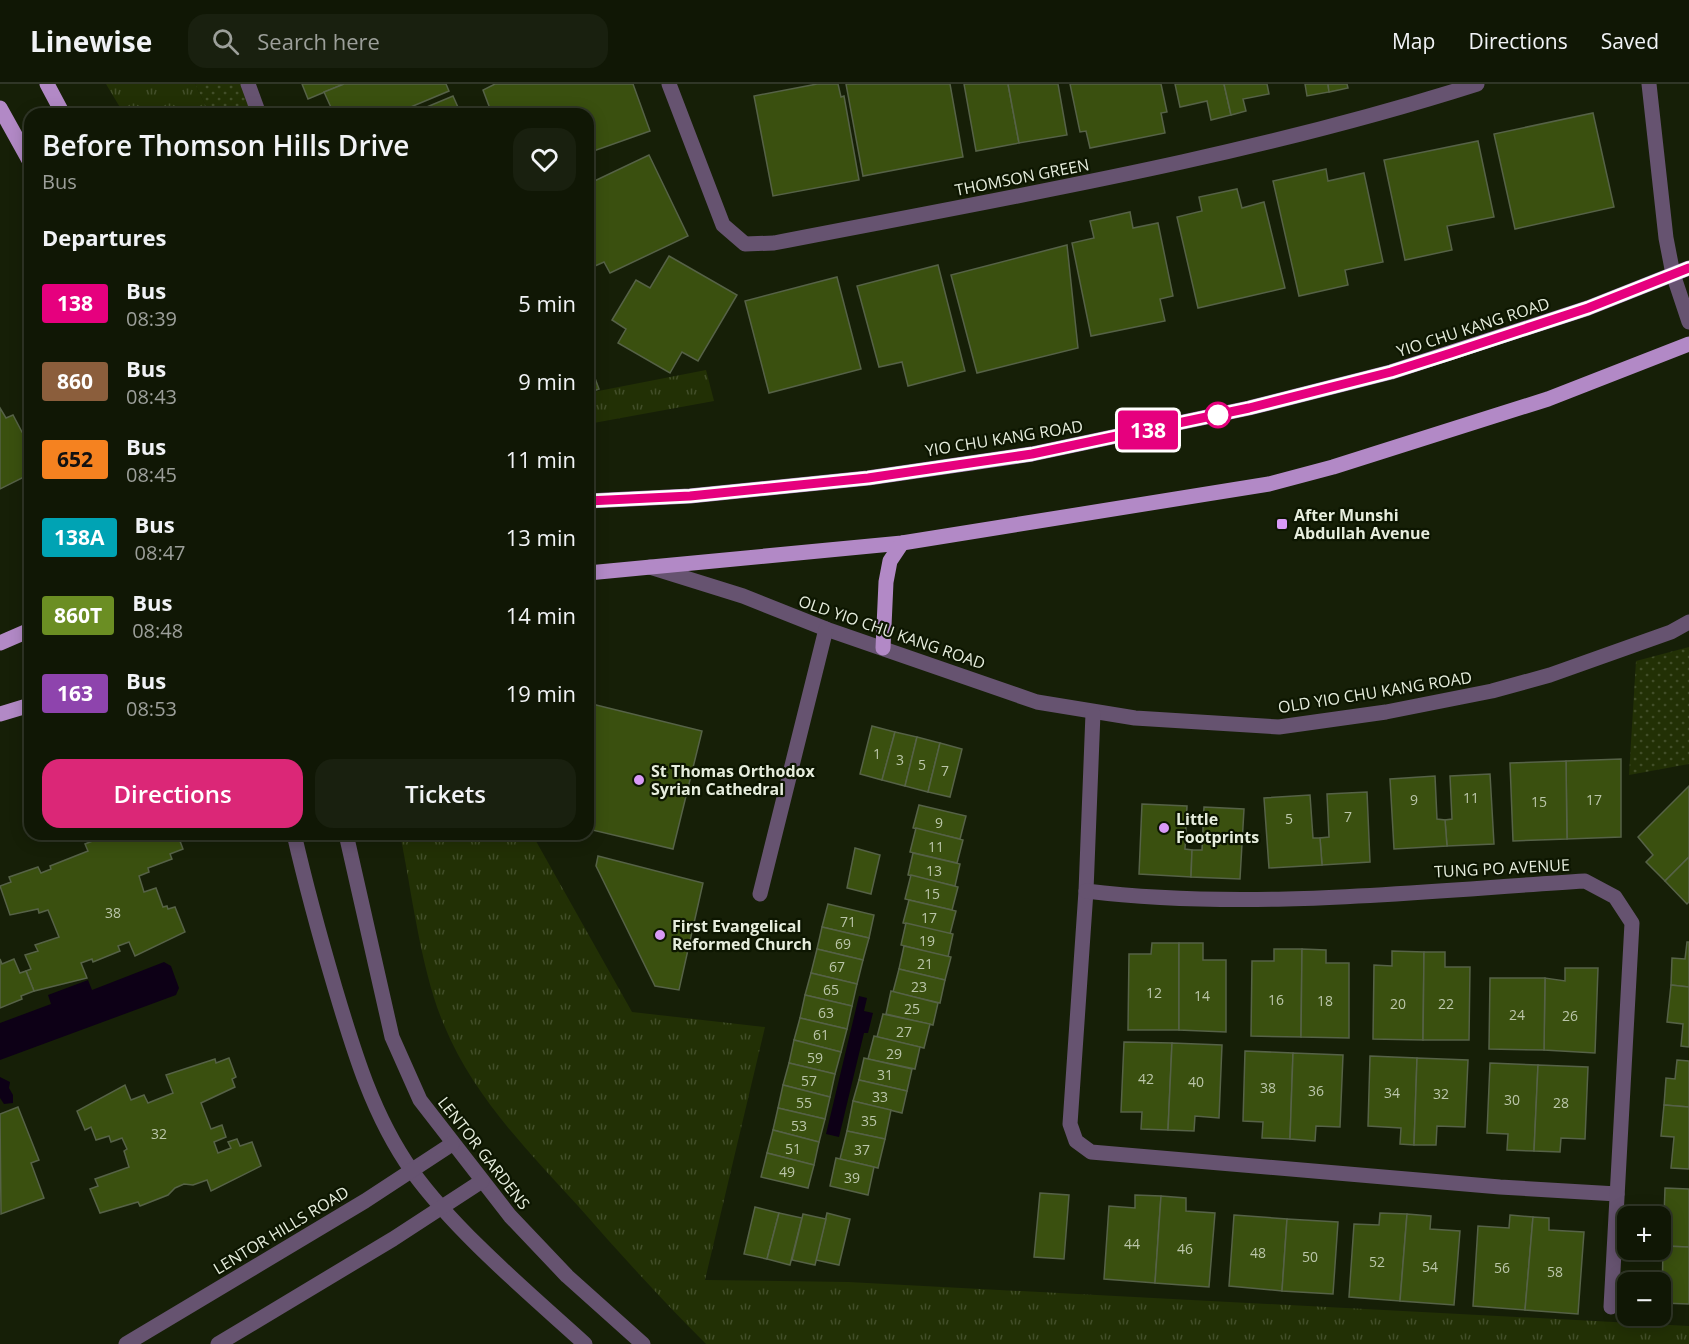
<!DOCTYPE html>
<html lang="en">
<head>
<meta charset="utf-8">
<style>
	:root { --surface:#101705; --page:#19200f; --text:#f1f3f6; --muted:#9c9f9a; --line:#303627; --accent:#db2777 }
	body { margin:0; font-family:"Open Sans",sans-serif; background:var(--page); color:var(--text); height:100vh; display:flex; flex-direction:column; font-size:22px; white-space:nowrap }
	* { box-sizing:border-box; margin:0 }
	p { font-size:20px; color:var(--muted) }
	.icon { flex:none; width:33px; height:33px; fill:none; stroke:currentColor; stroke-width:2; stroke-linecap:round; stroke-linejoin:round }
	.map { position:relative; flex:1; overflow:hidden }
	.details { position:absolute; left:24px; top:24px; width:570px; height:732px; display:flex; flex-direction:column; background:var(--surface); border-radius:18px; box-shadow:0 3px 15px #0003,0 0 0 2px var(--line) }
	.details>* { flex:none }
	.badge { padding:0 12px; border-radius:4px; font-size:21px; line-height:39px }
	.buttons { position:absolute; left:1617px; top:1122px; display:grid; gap:12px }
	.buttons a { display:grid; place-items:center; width:54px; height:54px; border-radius:12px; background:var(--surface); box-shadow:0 3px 15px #0003,0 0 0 2px var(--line); font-size:30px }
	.map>.badge { position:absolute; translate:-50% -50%; box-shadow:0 0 0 3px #fff }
	h2 { padding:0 18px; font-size:22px; line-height:54px }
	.round { display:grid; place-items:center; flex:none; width:63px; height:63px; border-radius:18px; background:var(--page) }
	.summary { display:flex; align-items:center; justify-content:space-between; height:102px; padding:0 18px }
	h1 { font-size:28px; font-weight:600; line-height:45px }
	.action { display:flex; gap:12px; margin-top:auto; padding:12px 18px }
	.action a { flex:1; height:69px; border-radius:18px; background:var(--accent); color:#fff; font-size:24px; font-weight:600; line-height:69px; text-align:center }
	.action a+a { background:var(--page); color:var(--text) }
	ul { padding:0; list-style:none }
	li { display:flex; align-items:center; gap:18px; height:78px; padding:0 18px }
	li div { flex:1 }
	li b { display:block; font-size:22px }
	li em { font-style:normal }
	li .badge { min-width:66px; font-weight:700; text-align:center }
	header { display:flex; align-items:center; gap:36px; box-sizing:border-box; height:84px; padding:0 30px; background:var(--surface); border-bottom:2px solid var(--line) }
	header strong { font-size:28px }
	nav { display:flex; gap:33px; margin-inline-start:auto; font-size:21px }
	.search { width:420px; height:54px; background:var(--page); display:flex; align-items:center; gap:15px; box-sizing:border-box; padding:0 21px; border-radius:18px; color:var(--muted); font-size:22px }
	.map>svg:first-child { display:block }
	.grass { fill:url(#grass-tufts) }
	.park { fill:url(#park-dots) }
	.water { fill:#0d0016 }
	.building { fill:#3a500f; stroke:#566247; stroke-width:1.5 }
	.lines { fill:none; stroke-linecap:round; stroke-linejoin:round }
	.minor { stroke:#665370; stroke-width:15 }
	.major { stroke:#b289c6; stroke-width:15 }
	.line-casing { stroke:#fff; stroke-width:14 }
	.line { stroke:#e6007e; stroke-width:9 }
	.stop-dot { fill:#fff; stroke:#e6007e; stroke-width:3 }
	.poi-dot { fill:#d99af7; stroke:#0d1601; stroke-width:2 }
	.labels { text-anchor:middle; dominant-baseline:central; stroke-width:4.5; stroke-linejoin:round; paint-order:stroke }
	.number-label { font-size:14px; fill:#bbc6aa }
	.street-label { font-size:16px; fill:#e6eddd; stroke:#0d1601 }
	.poi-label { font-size:16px; font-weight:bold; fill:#e6eddd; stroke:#0d1601; text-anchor:start }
</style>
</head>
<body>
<header>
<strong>Linewise</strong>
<div class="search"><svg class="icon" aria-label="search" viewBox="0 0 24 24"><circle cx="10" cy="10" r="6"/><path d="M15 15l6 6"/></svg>Search here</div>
<nav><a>Map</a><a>Directions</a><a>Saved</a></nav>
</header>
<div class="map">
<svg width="1689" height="1260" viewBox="0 0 1689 1260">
	<defs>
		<pattern id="grass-tufts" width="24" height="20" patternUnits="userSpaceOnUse" patternTransform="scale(1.5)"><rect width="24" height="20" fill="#223005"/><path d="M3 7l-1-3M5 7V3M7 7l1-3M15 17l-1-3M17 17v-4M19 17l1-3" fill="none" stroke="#424e29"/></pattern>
		<pattern id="park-dots" width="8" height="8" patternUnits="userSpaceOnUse" patternTransform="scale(1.5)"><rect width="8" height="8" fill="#223005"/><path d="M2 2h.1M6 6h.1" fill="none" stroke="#424e29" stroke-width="1.8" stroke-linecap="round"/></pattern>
	</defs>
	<rect width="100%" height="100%" fill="#161f07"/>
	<g class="grass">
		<path d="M106,0h89l15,30h-86z"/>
		<path d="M706,286l8,31 -126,23v-31z"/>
		<path d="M400,750h132l100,178 133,15 -60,253 143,2 841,44v18h-983c-44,-44 -86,-90 -127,-137 -51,-56 -106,-111 -135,-182 -23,-54 -32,-132 -44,-191z"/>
	</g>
	<g class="park">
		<path d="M195,0h53l11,30h-49z"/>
		<path d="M1689,563v117l-60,11 7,-114z"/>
	</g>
	<g class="water">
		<path d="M164,878l7,4 8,22 -3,7 -176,65v-37l51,-19 -3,-9 40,-15 4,10z"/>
		<path d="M859,912l8,2 -3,13 9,2 -5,20h-4l-25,104 -13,-3z"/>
		<path d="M0,993l10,5 -1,6 4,7v8l-9,1 -4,-6z"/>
	</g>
	<g class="building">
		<path d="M302,0h42l-36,15z"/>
		<path d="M344,0h102l3,7 -55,23h-60l-10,-22z"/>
		<path d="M495,0h138l17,47 -62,22v-39h-96l-9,-24z"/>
		<path d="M817,0h21l3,13 3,-1 15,84 -86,16 -19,-100z"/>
		<path d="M846,0h104l13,73 -100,19z"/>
		<path d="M964,0h44l11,59 -43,8z"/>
		<path d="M1008,0h50l9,51 -48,8z"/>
		<path d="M1070,0h91l6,28 -6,1 4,20 -75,15 -4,-17 -6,1z"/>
		<path d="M1175,0h49l7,31 -20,5 -4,-19 -27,6z"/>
		<path d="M1224,0h43l2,10 -26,5 3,12 -15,4z"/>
		<path d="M1305,0h23l1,8 -22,4z"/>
		<path d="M1328,0h19l1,4 -19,4z"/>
		<path d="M453,12l8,18h-51z"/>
		<path d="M1593,29l21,94 -99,22 -21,-95z"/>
		<path d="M1478,57l16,76 -47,9 5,24 -47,10 -21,-100z"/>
		<path d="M649,71l39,81 -78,37 -6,-11 -16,7v-85z"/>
		<path d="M1326,85l2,12 36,-8 19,89 -38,8 3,15 -49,11 -26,-115z"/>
		<path d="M1237,105l5,19 22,-6 21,86 -87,20 -21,-91 25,-6 -3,-14z"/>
		<path d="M1130,128l3,16 25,-5 15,73 -13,3 5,22 -74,15 -19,-93 22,-5 -4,-17z"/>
		<path d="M1067,161l11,103 -101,25 -26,-98z"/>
		<path d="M669,172l68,39 -39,66 -16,-9 -12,21 -52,-30 8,-14 -14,-9 24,-40 14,8z"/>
		<path d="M938,181l27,106 -57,15 -6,-24 -23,5 -22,-81z"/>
		<path d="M837,193l24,92 -92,24 -24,-92z"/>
		<path d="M588,275l11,30 -11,4z"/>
		<path d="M0,324l6,10 7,-3 9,17 5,-3 3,5v40l-30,15z"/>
		<path d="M588,619l114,28 -29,118 -85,-20z"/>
		<path d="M872,642l23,6 -13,48 -22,-6z"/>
		<path d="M895,648l22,5 -12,49 -23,-6z"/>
		<path d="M917,653l23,6 -12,49 -23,-6z"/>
		<path d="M940,659l22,6 -12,48 -22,-5z"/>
		<path d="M1621,675v78l-54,2 -1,-78z"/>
		<path d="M1566,677l1,78 -54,2 -3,-78z"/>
		<path d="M1490,690l4,70 -47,2 -2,-26 7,-1 -2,-43z"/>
		<path d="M1435,692l2,43 8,1 2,26 -53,3 -4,-70z"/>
		<path d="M1689,702v71l-24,24 -19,-19 7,-7 -15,-18z"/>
		<path d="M1367,708l3,70 -48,3 -2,-27 9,-1 -2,-43z"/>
		<path d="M1310,711l3,43h7l2,27 -53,3 -5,-70z"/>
		<path d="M1142,720l45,2 -2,43 7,1 -1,27 -52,-3z"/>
		<path d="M919,721l47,11 -6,23 -47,-11z"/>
		<path d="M1204,723l40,2 -4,70 -49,-2 1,-27h10z"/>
		<path d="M916,744l47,12 -6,23 -47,-11z"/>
		<path d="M110,750h72l2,5 -4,2 3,8 -13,5 2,5 -24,9 1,4 -10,4 5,16 12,-4 7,19 4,-1 1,3 7,-2 10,25 -50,24 -6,-14 -11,4 2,5 -27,11 -1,-3 -11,4 6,15 -53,13 -8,-20 5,-2 -6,-14 13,-4 -3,-6 24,-8 -11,-27 -9,3 -1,-4 -28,6 -10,-29 11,-4 -2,-5 29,-10 3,6 10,-4 -1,-3 38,-15 -3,-7z"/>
		<path d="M855,764l25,7 -9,39 -24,-6z"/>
		<path d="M913,769l47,11 -5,22 -47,-11z"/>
		<path d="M598,772l105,27 -24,107 -24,-4 -59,-120z"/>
		<path d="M1689,773v45l-2,2 -22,-23z"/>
		<path d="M911,791l47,12 -6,23 -47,-11z"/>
		<path d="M909,816l47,11 -6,23 -47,-11z"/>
		<path d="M828,820l46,11 -5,23 -47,-11z"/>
		<path d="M906,839l47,11 -5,23 -47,-12z"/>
		<path d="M822,843l47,11 -6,22 -46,-11z"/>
		<path d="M1687,858h2v45l-18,-2 1,-27 13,1z"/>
		<path d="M1152,859h27v87h-51l1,-76h22z"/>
		<path d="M1179,859h24v17h23v72l-47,-2z"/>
		<path d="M904,862l47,11 -6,23 -46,-11z"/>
		<path d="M817,865l46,11 -6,24 -46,-11z"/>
		<path d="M1274,865h28l-1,88 -50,-1 1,-75h22z"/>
		<path d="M1302,865l24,1v13h23v75l-48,-1z"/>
		<path d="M1392,867l32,1 -1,88 -50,-1 1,-74 18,1z"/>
		<path d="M1424,868h21v15h25l-1,73h-46z"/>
		<path d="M0,875l2,5 12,-5 6,14 6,-2 8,20 -13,5 1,3 -22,9z"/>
		<path d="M1565,884h33l-3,85 -51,-3 1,-72 20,3z"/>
		<path d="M899,885l46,11 -5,23 -47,-11z"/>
		<path d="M811,889l46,11 -5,22 -47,-11z"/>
		<path d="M1490,894h55l-1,72 -55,-1z"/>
		<path d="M1671,901l18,2v60l-8,-1 2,-22 -16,-2z"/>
		<path d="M891,907l47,12 -5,22 -47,-11z"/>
		<path d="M805,911l47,11 -5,23 -47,-11z"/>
		<path d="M883,930l47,10 -6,24 -47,-11z"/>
		<path d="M800,934l47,11 -6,23 -47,-12z"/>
		<path d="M874,952l46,11 -5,22 -47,-10z"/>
		<path d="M794,956l47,12 -6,22 -46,-11z"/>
		<path d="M1124,958l48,1 -4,87 -27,-1 1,-17h-21z"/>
		<path d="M1172,959l50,2 -3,73 -24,-2 -1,15 -26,-1z"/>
		<path d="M1245,967l48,2 -3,86 -28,-1 1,-16 -20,-1z"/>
		<path d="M1293,969l50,2 -3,72 -24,-1 -1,15 -25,-2z"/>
		<path d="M1370,972l47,2 -3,87 -14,-1 1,-16 -33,-2z"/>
		<path d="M229,974l7,19 -4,2 3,8 -34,16 10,26 11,-4 4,12 -12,5 4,11 13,-5 -3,-6 9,-3 3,7 12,-4 9,24 -50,25 -4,-11 -14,5 -9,-1 -9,4 -7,7 -28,11 -2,-4 -38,11 -10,-24 8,-3 -3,-7 34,-12 -5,-16 3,-2 -5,-11 -11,4 -2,-6 -13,4 -5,-13 -6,3 -8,-19 48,-26 6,15 13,-5 4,8 25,-10 -7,-18 49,-16 1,4z"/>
		<path d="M864,974l48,11 -5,22 -48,-11z"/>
		<path d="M1417,974l51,2 -3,67 -28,-1 -1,19h-22z"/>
		<path d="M1677,976l12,1v46l-25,-2 2,-27 9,1z"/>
		<path d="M789,979l46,11 -5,23 -47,-12z"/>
		<path d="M1490,979l48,2 -4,86 -27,-1 1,-16 -21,-1z"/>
		<path d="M1538,981l50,2 -3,72 -24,-1 -1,14 -26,-1z"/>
		<path d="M859,996l48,11 -5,22 -49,-12z"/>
		<path d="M783,1001l47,12 -5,22 -47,-11z"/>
		<path d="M853,1017l38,9 -6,29 -38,-8z"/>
		<path d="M1664,1021l25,2v62l-18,-1 3,-31 -13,-1z"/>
		<path d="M18,1023l21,53 -8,3 13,35 -43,16 -1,-100z"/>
		<path d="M778,1024l47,11 -6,23 -46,-12z"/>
		<path d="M773,1046l46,12 -5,23 -47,-12z"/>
		<path d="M847,1047l38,8 -7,29 -38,-9z"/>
		<path d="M767,1069l47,12 -6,23 -47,-11z"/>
		<path d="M836,1074l38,9 -6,28 -38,-9z"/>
		<path d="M1665,1104l24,1v58l-26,-1z"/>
		<path d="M1040,1109l29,2 -5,64 -30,-2z"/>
		<path d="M1135,1111l26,1 -6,87 -51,-4 5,-73 26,2z"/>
		<path d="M1161,1112l25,2v13l29,2 -6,74 -54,-4z"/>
		<path d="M755,1123l24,6 -12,46 -23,-5z"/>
		<path d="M779,1129l23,5 -12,47 -23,-6z"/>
		<path d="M827,1129l23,6 -11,46 -23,-5z"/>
		<path d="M1380,1129l27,1 -7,87 -51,-4 5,-73 25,1z"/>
		<path d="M803,1130l23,5 -11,46 -23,-5z"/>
		<path d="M1407,1130l24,2 -1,13 30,2 -6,74 -54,-4z"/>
		<path d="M1234,1131l53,4 -5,72 -53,-5z"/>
		<path d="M1510,1131l23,2 -8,93 -52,-4 5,-80 31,2z"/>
		<path d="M1533,1133l16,1v12l35,2 -6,82 -53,-4z"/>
		<path d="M1287,1135l51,3 -5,72 -51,-3z"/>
		<path d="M1663,1162l26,1v57l-27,-1z"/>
	</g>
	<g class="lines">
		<g class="minor">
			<path d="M248,0l11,30"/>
			<path d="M669,0l54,141 22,19 29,-1c236,-46 474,-86 703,-159"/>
			<path d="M1649,0l17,154 7,36 16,48"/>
			<path d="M650,483l93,29 83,33 211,73 98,16 144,9 107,-15 106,-21 58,-16 121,-43 18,-10"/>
			<path d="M1093,629l-7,178 -16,233 6,17 15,11 409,35 117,7"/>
			<path d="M294,750c12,52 26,103 41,154 19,64 38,128 77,183 44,61 117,122 173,173"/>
			<path d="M346,750l46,203 28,63 90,116 57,60 76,68"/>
			<path d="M1086,807c165,20 334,0 499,-10l30,16 17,26 -21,384"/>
			<path d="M760,810l66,-265"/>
			<path d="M126,1260l239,-143 87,-57"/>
			<path d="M218,1260l175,-105 89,-58"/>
		</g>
		<g class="major">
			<path d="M47,0l16,30"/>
			<path d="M0,24l30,54"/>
			<path d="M588,417l102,-5 178,-18 164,-24 217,-46 142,-36 197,-64 101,-40"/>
			<path d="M588,489l314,-30 367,-59 64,-17 215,-68 141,-55"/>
			<path d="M0,559l30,-13"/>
			<path d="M883,564l3,-66 4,-21 12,-18"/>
			<path d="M0,630l30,-9"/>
		</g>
	</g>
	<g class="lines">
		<defs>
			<path id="line" d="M588,417l102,-5 178,-18 164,-24 217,-46 142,-36 60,-19 137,-45 101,-40"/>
		</defs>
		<use href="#line" class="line-casing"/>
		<use href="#line" class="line"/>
	</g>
	<circle class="stop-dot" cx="1218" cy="331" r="12"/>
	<g class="poi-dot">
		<rect x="1276" y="434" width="12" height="12" rx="3"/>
		<circle cx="639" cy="696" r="6"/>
		<circle cx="1164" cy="744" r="6"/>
		<circle cx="660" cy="851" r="6"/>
	</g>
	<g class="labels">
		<g class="number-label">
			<text x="877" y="669">1</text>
			<text x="900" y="675">3</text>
			<text x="922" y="680">5</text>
			<text x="945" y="686">7</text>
			<text x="1471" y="713">11</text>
			<text x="1414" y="715">9</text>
			<text x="1594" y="715">17</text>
			<text x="1539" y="717">15</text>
			<text x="1348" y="732">7</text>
			<text x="1289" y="734">5</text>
			<text x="939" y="738">9</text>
			<text x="936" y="762">11</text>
			<text x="934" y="786">13</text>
			<text x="932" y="809">15</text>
			<text x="113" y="828">38</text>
			<text x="929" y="833">17</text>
			<text x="848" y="837">71</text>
			<text x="927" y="856">19</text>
			<text x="843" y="859">69</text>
			<text x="925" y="879">21</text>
			<text x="837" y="882">67</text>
			<text x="919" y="902">23</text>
			<text x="831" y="905">65</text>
			<text x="1154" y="908">12</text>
			<text x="1202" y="911">14</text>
			<text x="1276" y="915">16</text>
			<text x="1325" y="916">18</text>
			<text x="1398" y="919">20</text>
			<text x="1446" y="919">22</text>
			<text x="912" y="924">25</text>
			<text x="826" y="928">63</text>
			<text x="1517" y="930">24</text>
			<text x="1570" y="931">26</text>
			<text x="904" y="947">27</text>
			<text x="821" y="950">61</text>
			<text x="894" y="969">29</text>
			<text x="815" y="973">59</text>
			<text x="885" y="990">31</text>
			<text x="1146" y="994">42</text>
			<text x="809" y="996">57</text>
			<text x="1196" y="997">40</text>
			<text x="1268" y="1003">38</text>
			<text x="1316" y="1006">36</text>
			<text x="1392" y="1008">34</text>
			<text x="1441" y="1009">32</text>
			<text x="880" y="1012">33</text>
			<text x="1512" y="1015">30</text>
			<text x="804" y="1018">55</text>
			<text x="1561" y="1018">28</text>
			<text x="869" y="1036">35</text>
			<text x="799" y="1041">53</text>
			<text x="159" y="1049">32</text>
			<text x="793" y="1064">51</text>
			<text x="862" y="1065">37</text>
			<text x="787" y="1087">49</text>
			<text x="852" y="1093">39</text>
			<text x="1132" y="1159">44</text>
			<text x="1185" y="1164">46</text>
			<text x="1258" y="1168">48</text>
			<text x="1310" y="1172">50</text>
			<text x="1377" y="1177">52</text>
			<text x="1430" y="1182">54</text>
			<text x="1502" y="1183">56</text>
			<text x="1555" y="1187">58</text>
		</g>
		<g class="street-label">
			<text transform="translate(1022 93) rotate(-11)">THOMSON GREEN</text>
			<text transform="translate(1473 243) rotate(-18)">YIO CHU KANG ROAD</text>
			<text transform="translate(1004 354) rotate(-9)">YIO CHU KANG ROAD</text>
			<text transform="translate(892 548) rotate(19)">OLD YIO CHU KANG ROAD</text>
			<text transform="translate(1375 608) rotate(-9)">OLD YIO CHU KANG ROAD</text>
			<text transform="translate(1502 784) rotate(-3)">TUNG PO AVENUE</text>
			<text transform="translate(484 1069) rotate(52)">LENTOR GARDENS</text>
			<text transform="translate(281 1146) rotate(-31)">LENTOR HILLS ROAD</text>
		</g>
		<g class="poi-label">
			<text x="1294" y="431">After Munshi<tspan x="1294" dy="18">Abdullah Avenue</tspan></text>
			<text x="651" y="687">St Thomas Orthodox<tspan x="651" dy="18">Syrian Cathedral</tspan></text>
			<text x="1176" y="735">Little<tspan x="1176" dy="18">Footprints</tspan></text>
			<text x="672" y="842">First Evangelical<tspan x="672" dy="18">Reformed Church</tspan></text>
		</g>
	</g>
</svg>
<div class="buttons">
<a>+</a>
<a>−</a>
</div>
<b class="badge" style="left:1148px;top:346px;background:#e6007e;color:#fff">138</b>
<section class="details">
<div class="summary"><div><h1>Before Thomson Hills Drive</h1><p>Bus</p></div><a class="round"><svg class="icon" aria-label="heart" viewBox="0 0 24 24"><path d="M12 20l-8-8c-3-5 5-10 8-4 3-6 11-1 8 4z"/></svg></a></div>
<h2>Departures</h2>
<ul>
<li><span class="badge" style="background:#e6007e;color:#fff">138</span><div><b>Bus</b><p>08:39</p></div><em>5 min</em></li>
<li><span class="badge" style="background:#8b5e3c;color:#fff">860</span><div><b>Bus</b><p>08:43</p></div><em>9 min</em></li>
<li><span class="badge" style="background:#f58220;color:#111">652</span><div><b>Bus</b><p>08:45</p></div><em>11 min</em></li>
<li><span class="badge" style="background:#00a3b4;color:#fff">138A</span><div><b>Bus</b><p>08:47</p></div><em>13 min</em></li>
<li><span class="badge" style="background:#6b8e23;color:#fff">860T</span><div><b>Bus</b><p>08:48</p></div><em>14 min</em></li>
<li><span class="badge" style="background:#8e44ad;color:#fff">163</span><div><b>Bus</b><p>08:53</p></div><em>19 min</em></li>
</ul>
<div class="action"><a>Directions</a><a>Tickets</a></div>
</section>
</div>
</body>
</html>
